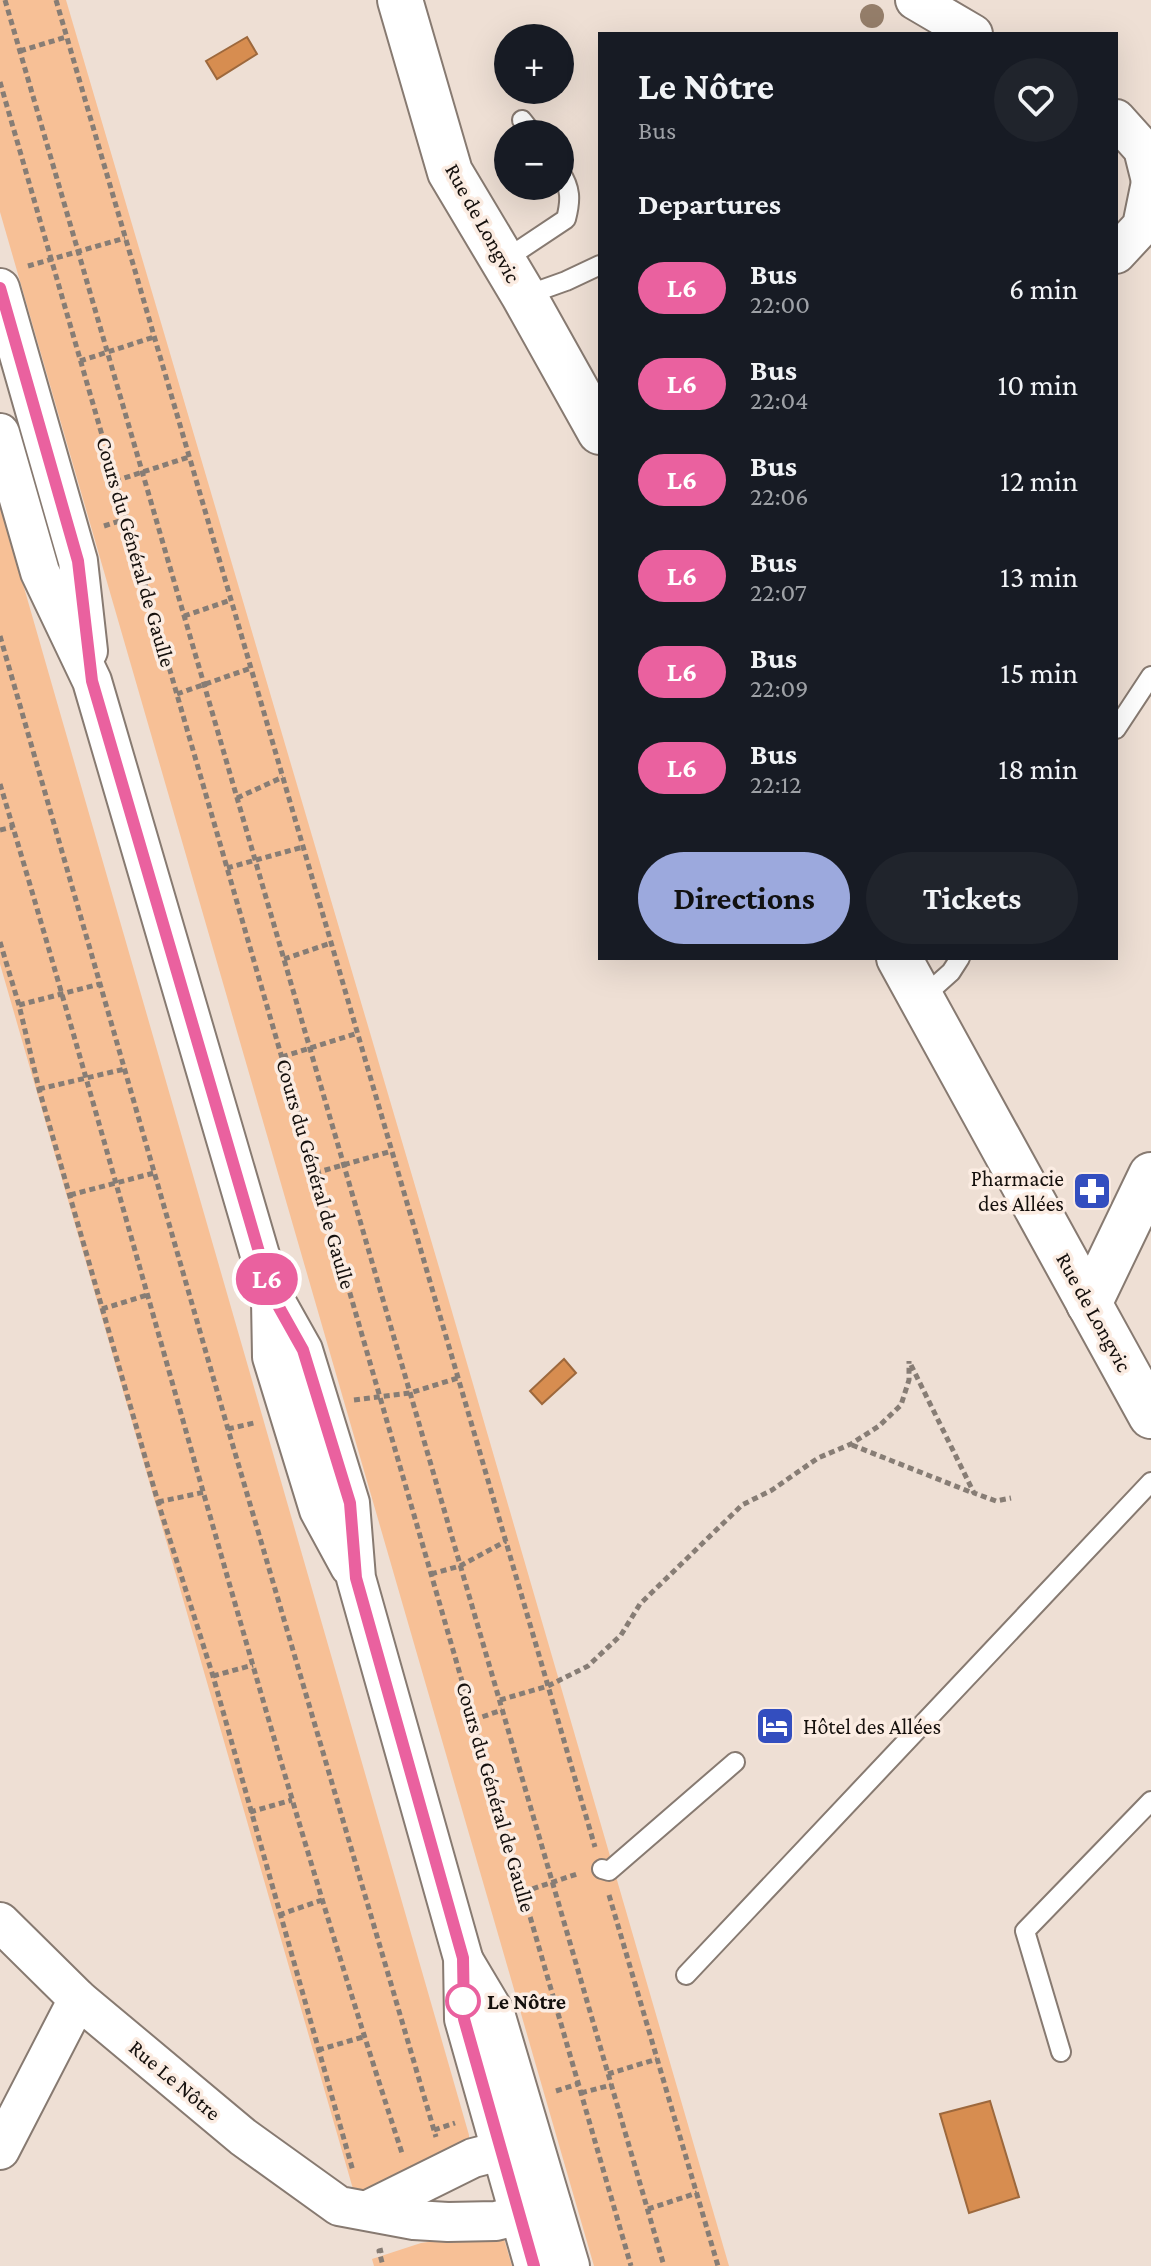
<!DOCTYPE html>
<html lang="en">
<head>
<meta charset="utf-8">
<style>
	:root { --surface:#171b24; --page:#20242c; --text:#f1f3f6; --muted:#9ea1a6; --accent:#9ca9dd }
	body { margin:0; font-family:"Crimson Pro",serif; background:var(--page); color:var(--text); height:100vh; display:flex; flex-direction:column; font-size:30px; white-space:nowrap }
	* { box-sizing:border-box; margin:0 }
	p { font-size:26px; color:var(--muted) }
	.icon { flex:none; width:44px; height:44px; fill:none; stroke:currentColor; stroke-width:2; stroke-linecap:round; stroke-linejoin:round }
	.map { position:relative; flex:1; overflow:hidden }
	.sheet { position:absolute; left:598px; top:32px; width:520px; height:928px; display:flex; flex-direction:column; background:var(--surface); border-radius:0px; box-shadow:0 8px 32px #0002 }
	.sheet>* { flex:none }
	.badge { padding:0 16px; border-radius:26px; font-size:28px; line-height:52px }
	.tools { position:absolute; left:494px; top:24px; display:grid; gap:16px }
	.tools a { display:grid; place-items:center; width:80px; height:80px; border-radius:50%; background:var(--surface); box-shadow:0 8px 32px #0002; font-size:40px }
	.map>.badge { position:absolute; translate:-50% -50%; box-shadow:0 0 0 4px #fff }
	h2 { padding:0 40px; font-size:30px; line-height:72px }
	.round { display:grid; place-items:center; flex:none; width:84px; height:84px; border-radius:42px; background:var(--page) }
	.headline { display:flex; align-items:center; justify-content:space-between; height:136px; padding:0 40px }
	h1 { font-size:38px; font-weight:700; line-height:60px }
	.action { display:flex; gap:16px; margin-top:auto; padding:16px 40px }
	.action a { flex:1; height:92px; border-radius:48px; background:var(--accent); color:#111; font-size:32px; font-weight:700; line-height:92px; text-align:center }
	.action a+a { background:var(--page); color:var(--text) }
	ul { padding:0; list-style:none }
	li { display:flex; align-items:center; gap:24px; height:96px; padding:0 40px }
	li div { flex:1 }
	li b { display:block; font-size:30px }
	li em { font-style:normal }
	li .badge { min-width:88px; font-weight:700; text-align:center }
	.map>svg:first-child { display:block }
	.green { fill:#f7c096 }
	.water { fill:#d78d50; stroke:#9d683c; stroke-width:2 }
	.lines { fill:none; stroke-linecap:round; stroke-linejoin:round }
	.service-casing { stroke:#877a71; stroke-width:22 }
	.minor-casing { stroke:#877a71; stroke-width:42 }
	.tertiary-casing { stroke:#877a71; stroke-width:48 }
	.path { stroke:#877d75; stroke-width:5; stroke-dasharray:6 4; stroke-linecap:butt }
	.service { stroke:#fff; stroke-width:18 }
	.minor { stroke:#fff; stroke-width:38 }
	.tertiary { stroke:#fff; stroke-width:44 }
	.tree { fill:#957e6a }
	.line-casing { stroke:#fff; stroke-width:18 }
	.line { stroke:#ea619f; stroke-width:12 }
	.stop-dot { fill:#fff; stroke:#ea619f; stroke-width:4 }
	.labels { text-anchor:middle; dominant-baseline:central; stroke-width:7; stroke-linejoin:round; paint-order:stroke }
	.street-label { font-size:22px; fill:#15100d; stroke:#fbece2 }
	.poi-label { font-size:22px; fill:#15100d; stroke:#fbece2; text-anchor:end }
	.stop-label { font-size:22px; font-weight:bold; fill:#15100d; stroke:#fbece2; text-anchor:start }
</style>
</head>
<body>
<div class="map">
<svg width="1151" height="2266" viewBox="0 0 1151 2266">
	<rect width="100%" height="100%" fill="#eedfd4"/>
	<g class="green">
		<path d="M0,0h66l380,1291 283,975h-135l-594,-2054z"/>
		<path d="M0,504l469,1631v7l-97,49 -19,-2 -353,-1225z"/>
		<path d="M463,2237l41,2 8,27h-138l-2,-7 49,-16z"/>
	</g>
	<g class="water">
		<path d="M247,37l10,17 -40,25 -11,-18z"/>
		<path d="M564,1359l12,14 -34,31 -12,-13z"/>
		<path d="M990,2101l29,96 -50,16 -29,-99z"/>
	</g>
	<g class="lines">
		<defs>
			<g id="service">
				<path d="M522,120l11,14"/>
				<path d="M503,261l63,-42c5,-19 5,-31 -6,-47"/>
				<path d="M524,296l42,-15 34,-16"/>
				<path d="M1116,729l35,-53"/>
				<path d="M922,998l29,-26 9,-14"/>
				<path d="M602,1869l7,2 126,-109"/>
				<path d="M686,1975l465,-493"/>
				<path d="M1061,2052l-36,-121 126,-130"/>
			</g>
			<g id="minor">
				<path d="M915,0l58,34"/>
				<path d="M1116,119l27,30 8,32"/>
				<path d="M1116,254l26,-28 9,-44"/>
				<path d="M0,288l78,273 10,90"/>
				<path d="M0,433l40,139 52,109 179,612 32,57 47,153 6,75 107,380 1,61 70,247"/>
				<path d="M271,1300l1,57 47,153 31,57"/>
				<path d="M0,1922l78,77 165,138 96,69 75,14 34,2 48,-1 56,-15"/>
				<path d="M464,1961l31,52 75,253"/>
				<path d="M0,2150l78,-151"/>
				<path d="M368,2210l105,-52 50,-13"/>
			</g>
			<g id="tertiary">
				<path d="M400,0l50,172 74,124 76,136"/>
				<path d="M899,958l252,458"/>
				<path d="M1089,1304l62,-129"/>
			</g>
		</defs>
		<use href="#service" class="service-casing"/>
		<use href="#minor" class="minor-casing"/>
		<use href="#tertiary" class="tertiary-casing"/>
		<g class="path">
			<path d="M5,0l659,2266"/>
			<path d="M56,0l539,1847"/>
			<path d="M20,51l46,-14"/>
			<path d="M0,82l631,2184"/>
			<path d="M28,266l97,-28"/>
			<path d="M80,361l74,-24"/>
			<path d="M115,481l74,-24"/>
			<path d="M104,526l22,-7"/>
			<path d="M184,616l47,-16"/>
			<path d="M0,636l228,793 208,708"/>
			<path d="M177,694l74,-26"/>
			<path d="M0,784c137,455 254,917 402,1369"/>
			<path d="M237,798l46,-21"/>
			<path d="M0,830l13,-3"/>
			<path d="M227,868l76,-21"/>
			<path d="M0,942l19,63 20,84 119,413 55,174 140,495"/>
			<path d="M284,959l47,-16"/>
			<path d="M19,1005l81,-21"/>
			<path d="M282,1057l76,-24"/>
			<path d="M39,1089l86,-20"/>
			<path d="M315,1173l77,-22"/>
			<path d="M70,1195l84,-22"/>
			<path d="M102,1309l45,-14"/>
			<path d="M911,1365l63,128 22,8 15,-3"/>
			<path d="M354,1400l56,-7 48,-15"/>
			<path d="M228,1429l26,-6"/>
			<path d="M852,1445l121,48"/>
			<path d="M158,1502l47,-10"/>
			<path d="M431,1574l29,-8 46,-25"/>
			<path d="M213,1676l40,-11"/>
			<path d="M500,1700l48,-14 40,-20 33,-31 19,-31 102,-99 30,-15 46,-32 33,-14 28,-18 22,-21 8,-25v-19"/>
			<path d="M473,1720l29,-10"/>
			<path d="M250,1812l42,-12"/>
			<path d="M523,1892l54,-18"/>
			<path d="M609,1895l109,371"/>
			<path d="M279,1915l43,-15"/>
			<path d="M318,2050l45,-13"/>
			<path d="M608,2074l49,-15"/>
			<path d="M556,2091l22,-7"/>
			<path d="M581,2093l30,-8"/>
			<path d="M434,2130l21,-7"/>
			<path d="M648,2209l49,-16"/>
			<path d="M383,2250l-4,1 4,15"/>
		</g>
		<use href="#service" class="service"/>
		<use href="#minor" class="minor"/>
		<use href="#tertiary" class="tertiary"/>
	</g>
	<circle class="tree" cx="872" cy="16" r="12"/>
	<g class="lines">
		<defs>
			<path id="line" d="M0,288l78,273 14,120 179,612 32,57 47,153 6,75 107,380 1,61 70,247"/>
		</defs>
		<use href="#line" class="line-casing"/>
		<use href="#line" class="line"/>
	</g>
	<defs>
		<symbol id="pharmacy-square" viewBox="-11 -11 22 22"><rect x="-9" y="-9" width="18" height="18" rx="4" fill="#334ebf" stroke="#fbece2"/><path d="M-2-6h4v4h4v4h-4v4h-4v-4h-4v-4h4Z" fill="#fff"/></symbol>
		<symbol id="hotel-square" viewBox="-11 -11 22 22"><rect x="-9" y="-9" width="18" height="18" rx="4" fill="#334ebf" stroke="#fbece2"/><path d="M-6-4.5h1.5V1H6V5H4.5V3h-9V5H-6ZM-4 0a1.8 1.8 0 1 1 3.6 0ZM.5 0V-2.5h3Q6-2.5 6 0Z" fill="#fff"/></symbol>
	</defs>
	<g fill-rule="evenodd">
		<use href="#pharmacy-square" x="1070" y="1169" width="44" height="44"/>
		<use href="#hotel-square" x="753" y="1704" width="44" height="44"/>
	</g>
	<circle class="stop-dot" cx="463" cy="2001" r="16"/>
	<g class="labels">
		<g class="street-label">
			<text transform="translate(483 223) rotate(61)">Rue de Longvic</text>
			<text transform="translate(136 552) rotate(74)">Cours du Général de Gaulle</text>
			<text transform="translate(316 1174) rotate(74)">Cours du Général de Gaulle</text>
			<text transform="translate(1094 1312) rotate(61)">Rue de Longvic</text>
			<text transform="translate(496 1797) rotate(74)">Cours du Général de Gaulle</text>
			<text transform="translate(175 2080) rotate(40)">Rue Le Nôtre</text>
		</g>
		<g class="poi-label">
			<text x="1064" y="1178">Pharmacie<tspan x="1064" dy="25">des Allées</tspan></text>
			<text x="803" y="1726" text-anchor="start">Hôtel des Allées</text>
		</g>
		<g class="stop-label">
			<text x="487" y="2001">Le Nôtre</text>
		</g>
	</g>
</svg>
<div class="tools">
<a>+</a>
<a>−</a>
</div>
<b class="badge" style="left:267px;top:1279px;background:#ea619f;color:#fff">L6</b>
<section class="sheet">
<div class="headline"><div><h1>Le Nôtre</h1><p>Bus</p></div><a class="round"><svg class="icon" aria-label="heart" viewBox="0 0 24 24"><path d="M12 20l-8-8c-3-5 5-10 8-4 3-6 11-1 8 4z"/></svg></a></div>
<h2>Departures</h2>
<ul>
<li><span class="badge" style="background:#ea619f;color:#fff">L6</span><div><b>Bus</b><p>22:00</p></div><em>6 min</em></li>
<li><span class="badge" style="background:#ea619f;color:#fff">L6</span><div><b>Bus</b><p>22:04</p></div><em>10 min</em></li>
<li><span class="badge" style="background:#ea619f;color:#fff">L6</span><div><b>Bus</b><p>22:06</p></div><em>12 min</em></li>
<li><span class="badge" style="background:#ea619f;color:#fff">L6</span><div><b>Bus</b><p>22:07</p></div><em>13 min</em></li>
<li><span class="badge" style="background:#ea619f;color:#fff">L6</span><div><b>Bus</b><p>22:09</p></div><em>15 min</em></li>
<li><span class="badge" style="background:#ea619f;color:#fff">L6</span><div><b>Bus</b><p>22:12</p></div><em>18 min</em></li>
</ul>
<div class="action"><a>Directions</a><a>Tickets</a></div>
</section>
</div>
</body>
</html>
